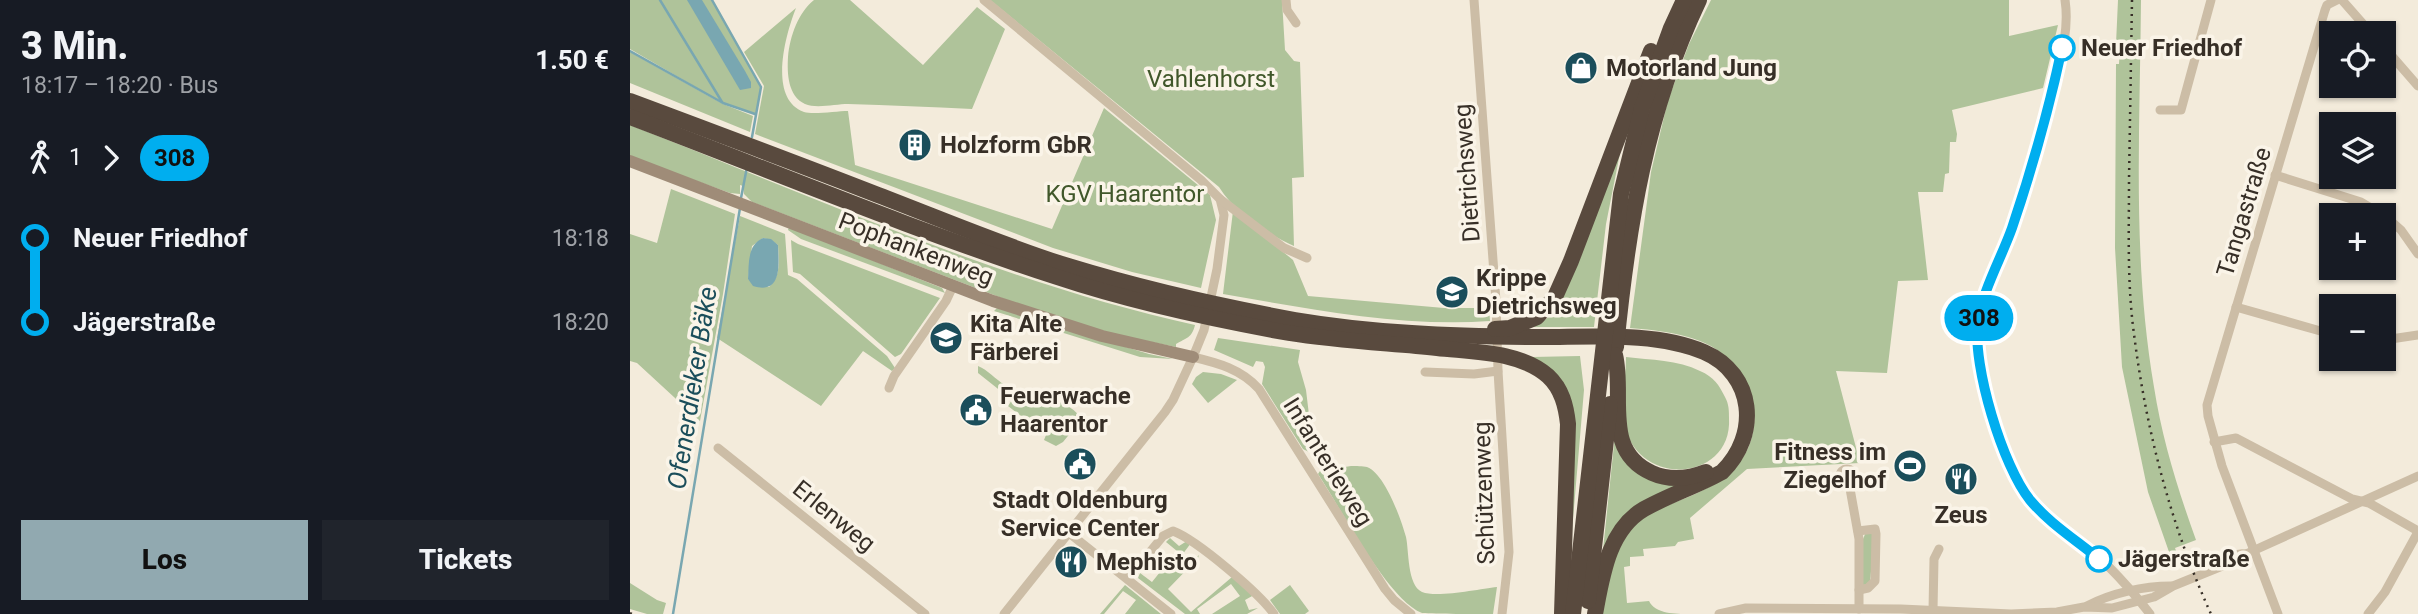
<!DOCTYPE html>
<html lang="de">
<head>
<meta charset="utf-8">
<style>
	:root { --surface:#171b24; --page:#20242c; --text:#f1f3f6; --muted:#9ea1a6; --accent:#91a9b0 }
	body { margin:0; font-family:Roboto,sans-serif; background:var(--page); color:var(--text); height:100vh; display:flex; flex-direction:column; font-size:26px; white-space:nowrap }
	* { box-sizing:border-box; margin:0 }
	p { font-size:23px; color:var(--muted) }
	.icon { flex:none; width:38px; height:38px; fill:none; stroke:currentColor; stroke-width:2; stroke-linecap:round; stroke-linejoin:round }
	.map { position:relative; flex:1; overflow:hidden }
	.drawer { display:flex; flex-direction:column; background:var(--surface); width:630px }
	.drawer>* { flex:none }
	.badge { padding:0 14px; border-radius:23px; font-size:24px; line-height:46px }
	.tools { position:absolute; left:1689px; top:21px; display:grid; gap:14px }
	.tools a { display:grid; place-items:center; width:77px; height:77px; border-radius:0px; background:var(--surface); box-shadow:0 2px 5px #0004; font-size:35px }
	.map>.badge { position:absolute; translate:-50% -50%; box-shadow:0 0 0 4px #fff }
	.legs { display:flex; align-items:center; gap:10px; height:77px; padding:0 21px; font-size:23px }
	.legs p { margin-inline-start:auto }
	.head { display:flex; align-items:center; justify-content:space-between; height:119px; padding:0 21px }
	h1 { font-size:38px; font-weight:800; line-height:52px }
	.primary-button { display:flex; gap:14px; margin-top:auto; padding:14px 21px }
	.primary-button a { flex:1; height:80px; border-radius:0px; background:var(--accent); color:#111; font-size:28px; font-weight:800; line-height:80px; text-align:center }
	.primary-button a+a { background:var(--page); color:var(--text) }
	ul { padding:0 21px; list-style:none }
	li { display:flex; align-items:center; gap:24px; height:84px; font-size:26px }
	li i { display:grid; place-items:center; width:10px; height:100%; margin:0 9px; background:currentColor }
	li i::after { content:''; width:18px; height:18px; margin:-9px; border:5px solid; border-radius:50%; background:var(--surface) }
	li p { margin-inline-start:auto }
	li:first-child i { background:linear-gradient(#0000 50%,currentColor 0) }
	li:last-child i { background:linear-gradient(currentColor 50%,#0000 0) }
	main { display:flex; flex:1; min-height:0 }
	.map>svg:first-child { display:block }
	.green { fill:#afc39a; fill-rule:evenodd }
	.water { fill:#79a7b1 }
	.lines { fill:none; stroke-linecap:round; stroke-linejoin:round }
	.stream { stroke:#79a7b1; stroke-width:2.5 }
	.street { stroke:#ccbda6; stroke-width:9 }
	.secondary { stroke:#9f8c78; stroke-width:12 }
	.highway { stroke:#594a3e; stroke-width:16 }
	.rail { stroke:#372f27; stroke-width:2.5; stroke-dasharray:2 5; stroke-linecap:butt }
	.line-1-casing { stroke:#fff; stroke-width:16 }
	.line-1 { stroke:#00aeef; stroke-width:10 }
	.stop-1-dot { fill:#fff; stroke:#00aeef; stroke-width:3.5 }
	.labels { text-anchor:middle; dominant-baseline:central; stroke-width:7; stroke-linejoin:round; paint-order:stroke }
	.stop-label { font-size:24px; font-weight:bold; fill:#372f27; stroke:#faf4e8; text-anchor:start }
	.poi-label { font-size:24px; font-weight:bold; fill:#372f27; stroke:#faf4e8; text-anchor:start }
	.park-label { font-size:24px; fill:#40572a; stroke:#faf4e8 }
	.street-label { font-size:24px; fill:#372f27; stroke:#faf4e8 }
	.water-label { font-size:26px; font-style:italic; fill:#1b4e5b; stroke:#faf4e8 }
</style>
</head>
<body>
<main>
<section class="drawer">
<div class="head"><div><h1>3 Min.</h1><p>18:17 – 18:20 · Bus</p></div><b>1.50 €</b></div>
<div class="legs"><svg class="icon" aria-label="walk" viewBox="0 0 24 24"><circle cx="13" cy="4" r="2"/><path d="M13 8l-2 6 4 7M11 14l-3 7M7 12l3-4h3l4 4"/></svg>1<svg class="icon" aria-label="forward" viewBox="0 0 24 24"><path d="M9 5l7 7-7 7"/></svg><b class="badge" style="background:#00aeef;color:#111">308</b></div>
<ul>
<li><i style="color:#00aeef"></i><b>Neuer Friedhof</b><p>18:18</p></li>
<li><i style="color:#00aeef"></i><b>Jägerstraße</b><p>18:20</p></li>
</ul>
<div class="primary-button"><a>Los</a><a>Tickets</a></div>
</section>
<div class="map">
<svg width="1788" height="614" viewBox="0 0 1788 614">
	<rect width="100%" height="100%" fill="#f3ebdb"/>
	<g class="green">
		<path d="M0,0h82l49,87 -5,28 -33,-12 -93,-54z"/>
		<path d="M184,0h36l73,65 54,-58 28,22 -33,80c-41,-2 -83,-4 -124,-5 -12,0 -32,5 -43,0 -17,-8 -18,-30 -17,-47 2,-21 10,-44 26,-57z"/>
		<path d="M360,0h292l3,50 9,11 6,1 4,115 -12,1 2,68c-27,-12 -59,-33 -75,-59z"/>
		<path d="M1081,0h298v36l49,-11 -15,63 -91,22 5,24 -1,8h-6l-1,31 -4,1 -2,18h-25l10,88 -30,1 -11,92 -51,-2 24,92 -113,6 -57,49 4,21 -16,3 -3,4 -32,3 1,7 -14,1v9l-6,1 3,36 22,-2c6,13 27,13 40,13h-87c6,-30 11,-66 32,-89 10,-10 24,-16 37,-21 33,-13 69,-27 80,-64 8,-27 1,-38 -12,-60 -4,-7 -8,-17 -14,-23 -19,-22 -68,-27 -95,-29l21,-156 17,-72 21,-56z"/>
		<path d="M1488,0h23c-1,129 -9,259 13,387 8,52 24,103 42,153l-21,8 7,19 -7,2 -27,-77 -26,-125 -7,-119 1,-184h3l1,-19 -4,-1z"/>
		<path d="M166,8c-10,25 -29,91 8,104 9,3 33,-1 44,-1l7,54 197,64 52,-121 106,87 6,25 -15,68 -69,-16 -79,-24 -298,-114 9,-48 -20,-34z"/>
		<path d="M0,52l93,52 30,12 -3,16 -120,-49z"/>
		<path d="M0,125c184,72 370,157 565,200 -3,13 -9,13 -19,19v3l-73,-15 -75,-24 -276,-106 -8,-8 -1,-8 -3,-1v9l-10,-1 -100,-36z"/>
		<path d="M993,138l-17,86 -12,103h-62l14,-8 8,-7 26,-54z"/>
		<path d="M41,189l64,25 -12,80 -23,127 -63,-58 -7,-2v-127l27,9z"/>
		<path d="M603,211l60,49 15,36 136,12h45l1,13c-90,6 -179,-12 -267,-27z"/>
		<path d="M110,216l45,18 3,41 9,4 90,77 8,12 -3,3 -29,-20 -42,55 -104,-68zM133,238l8,2 7,5c1,16 3,31 -9,42l-21,-8 4,-33z"/>
		<path d="M159,227l153,61 3,5 -144,-54 -13,-9z"/>
		<path d="M161,240l7,4 142,54 -39,56 -6,3 -95,-83 -7,-2z"/>
		<path d="M367,308l152,46 24,5 -33,-2 -146,-46z"/>
		<path d="M588,338l82,12 -2,12 8,28 3,25v37l-6,-3 -41,-65 3,-17 -2,-5 -7,-1 -3,6 -39,-17z"/>
		<path d="M950,356l4,34 -16,188 3,-177 -39,-40v-4z"/>
		<path d="M996,357c25,3 52,3 74,14 14,6 19,14 25,26 4,7 4,14 4,21 4,65 -95,71 -105,3 -3,-20 2,-44 2,-64z"/>
		<path d="M348,366c10,4 17,13 27,19 16,9 94,16 72,49l-5,-3 -9,11 -7,4 -12,-6 2,-5 -38,-29 4,-6 -34,-27z"/>
		<path d="M573,372l18,2 16,6 -29,23 -16,-19 4,-7z"/>
		<path d="M985,435l7,17 63,30 -30,14 -52,54z"/>
		<path d="M721,466c5,0 12,0 16,1 18,7 34,52 39,70 3,13 1,48 16,55 15,6 57,-3 75,-5l-4,27c-17,0 -58,0 -71,-1 -34,-13 -82,-106 -104,-139l2,-3z"/>
		<path d="M1236,532h8l-4,52 -7,3v-48z"/>
		<path d="M540,538l9,8 8,-5 4,2 -9,12 9,8 8,-8 -1,3 -30,31 23,23 41,-35 22,18 -9,5 4,10 9,-2 -11,6h-35l28,-18 -9,-12 -34,25 3,5h-15l-47,-36 2,-5 12,9 25,-31 -11,-9z"/>
		<path d="M0,583l27,17 9,3 -3,11h-16l-17,-5z"/>
		<path d="M495,585l36,29h-36l11,-14 -13,-9 -19,23h-4z"/>
		<path d="M660,585l19,26 -4,3h-25l-10,-14z"/>
	</g>
	<g class="water">
		<path d="M57,0h15l43,71 6,11v6l-11,2z"/>
		<path d="M133,238l8,1 7,6c1,20 4,50 -25,41l-5,-7c1,-15 -1,-34 15,-41z"/>
	</g>
	<g class="lines">
		<g class="stream">
			<path d="M30,0l62,102"/>
			<path d="M82,0l49,87 -9,50"/>
			<path d="M0,51l93,52 32,11"/>
			<path d="M111,198l6,-31"/>
			<path d="M43,614l67,-406"/>
		</g>
		<g class="street">
			<path d="M354,0l217,180 19,19 4,16 -7,54 -13,61 -11,27 -20,43 -8,12 -161,202"/>
			<path d="M656,0l1,10 9,13"/>
			<path d="M844,0l22,301 2,70 11,181 -7,62"/>
			<path d="M1435,0c5,32 -6,64 -14,95 -19,73 -43,142 -70,213 -2,10 -4,21 -4,32 2,41 26,129 53,161 22,26 53,43 78,65 15,15 29,31 42,48"/>
			<path d="M1712,0l29,33"/>
			<path d="M1754,47l34,39"/>
			<path d="M1530,110h21l30,-110"/>
			<path d="M1645,175l86,27 22,13"/>
			<path d="M590,199l64,49 23,10"/>
			<path d="M1754,215l17,15 17,24"/>
			<path d="M1606,307l95,27"/>
			<path d="M1754,340l34,-5"/>
			<path d="M563,357c25,6 48,12 66,32l126,200 9,11 17,14"/>
			<path d="M795,372l49,2 24,-3"/>
			<path d="M259,388l5,-12 52,-75 7,-15"/>
			<path d="M1584,442l22,-4 116,61 17,4 49,28"/>
			<path d="M88,448l207,166"/>
			<circle cx="1217" cy="476" r="7"/>
			<path d="M1219,483l10,56v70"/>
			<path d="M1228,531l17,-2 1,5 -1,47 -7,7 -9,2"/>
			<path d="M439,533l102,81"/>
			<path d="M1588,567c7,-8 16,-15 28,-13"/>
			<path d="M498,579l35,-43 10,-5c24,9 86,62 101,83"/>
			<path d="M1457,606c24,-13 57,-20 84,-20"/>
			<path d="M1303,610l1,-51 5,-10"/>
			<path d="M1089,614l27,-6 155,1 110,5 46,-2 27,-5 28,1 42,-11 19,-11 69,-28 4,-4 172,-78"/>
			<path d="M1648,614l-56,-148 -14,-50 -1,-11 118,-395 2,-5 10,-5"/>
			<path d="M1738,614l17,-22 33,-60"/>
		</g>
		<path class="secondary" d="M0,161l363,140 109,35 91,21"/>
		<g class="highway">
			<path d="M0,101c83,31 166,62 248,94 63,24 126,51 190,71 75,23 150,40 227,54 77,13 156,16 234,17 54,1 124,-7 175,15 51,22 56,83 18,120 -25,14 -53,23 -78,37 -36,21 -42,68 -49,105"/>
			<path d="M0,117c142,54 283,113 427,160 75,25 154,42 232,56 49,8 99,10 148,15 35,4 83,3 111,28 14,13 18,30 20,48l-6,190"/>
			<path d="M865,329l15,-1 27,-11 18,-20 16,-36 80,-210"/>
			<path d="M986,347c12,-122 30,-235 83,-347"/>
			<path d="M985,355c10,41 -13,96 37,118 18,8 36,6 54,-1"/>
			<path d="M958,601l22,-197"/>
			<path d="M943,614l48,-420 21,-86 29,-80 13,-28"/>
		</g>
		<g class="rail">
			<path d="M1502,0c-1,60 -2,120 -3,180 0,51 -2,103 5,154 12,96 37,192 77,280"/>
			<path d="M0,613l2,1"/>
		</g>
	</g>
	<g class="lines">
		<defs>
			<path id="line-1" d="M1432,48c-13,61 -30,121 -50,180 -11,31 -30,63 -34,95 -6,42 25,144 52,177 19,23 46,40 69,59"/>
		</defs>
		<use href="#line-1" class="line-1-casing"/>
		<use href="#line-1" class="line-1"/>
	</g>
	<defs>
		<symbol id="shop-disc" viewBox="-11 -11 22 22"><circle r="9.5" fill="#1b4e5b" stroke="#faf4e8"/><path d="M-5-2.5h2.3a2.7 3.5 0 0 1 5.4 0H5L5.5 6h-11ZM-1.5-2.5h3a1.5 2.3 0 0 0-3 0Z" fill="#fff"/></symbol>
		<symbol id="building-disc" viewBox="-11 -11 22 22"><circle r="9.5" fill="#1b4e5b" stroke="#faf4e8"/><path d="M-4-6H4V6H1V3H-1V6H-4ZM-2.5-4.3h1.7v1.8h-1.7ZM.8-4.3h1.7v1.8H.8ZM-2.5-1h1.7V.8h-1.7ZM.8-1h1.7V.8H.8Z" fill="#fff"/></symbol>
		<symbol id="school-disc" viewBox="-11 -11 22 22"><circle r="9.5" fill="#1b4e5b" stroke="#faf4e8"/><path d="M0-5L7-2L0 1L-7-2ZM-4 1L0 2.5L4 1V4Q0 6-4 4Z" fill="#fff"/></symbol>
		<symbol id="civic-disc" viewBox="-11 -11 22 22"><circle r="9.5" fill="#1b4e5b" stroke="#faf4e8"/><path d="M-.6-6.5H3V-4.5H.6V-3L4-1V1h2V6H-6V1h2V-1L-.6-3ZM-1.2 2.5V6h2.4V2.5Z" fill="#fff"/></symbol>
		<symbol id="stadium-disc" viewBox="-11 -11 22 22"><circle r="9.5" fill="#1b4e5b" stroke="#faf4e8"/><path d="M0-5a6.5 5 0 1 0 0 10a6.5 5 0 1 0 0-10ZM-3.5-1.8h7v3.6h-7Z" fill="#fff"/></symbol>
		<symbol id="restaurant-disc" viewBox="-11 -11 22 22"><circle r="9.5" fill="#1b4e5b" stroke="#faf4e8"/><path d="M-5-6h1v4h1v-4h1v4h1v-4h1v5L-1.5 .5V6h-2V.5L-5-1ZM5-6V6H3V1.5H1.5Q1.5-4 5-6Z" fill="#fff"/></symbol>
	</defs>
	<g fill-rule="evenodd">
		<use href="#shop-disc" x="932" y="49" width="38" height="38"/>
		<use href="#building-disc" x="266" y="126" width="38" height="38"/>
		<use href="#school-disc" x="803" y="273" width="38" height="38"/>
		<use href="#school-disc" x="297" y="319" width="38" height="38"/>
		<use href="#civic-disc" x="327" y="391" width="38" height="38"/>
		<use href="#civic-disc" x="431" y="445" width="38" height="38"/>
		<use href="#stadium-disc" x="1261" y="447" width="38" height="38"/>
		<use href="#restaurant-disc" x="1312" y="460" width="38" height="38"/>
		<use href="#restaurant-disc" x="422" y="543" width="38" height="38"/>
	</g>
	<g class="stop-1-dot">
		<circle cx="1432" cy="48" r="12"/>
		<circle cx="1469" cy="559" r="12"/>
	</g>
	<g class="labels">
		<g class="stop-label">
			<text x="1451" y="48">Neuer Friedhof</text>
			<text x="1488" y="559">Jägerstraße</text>
		</g>
		<g class="poi-label">
			<text x="976" y="68">Motorland Jung</text>
			<text x="310" y="145">Holzform GbR</text>
			<text x="846" y="278">Krippe<tspan x="846" dy="28">Dietrichsweg</tspan></text>
			<text x="340" y="324">Kita Alte<tspan x="340" dy="28">Färberei</tspan></text>
			<text x="370" y="396">Feuerwache<tspan x="370" dy="28">Haarentor</tspan></text>
			<text x="1256" y="452" text-anchor="end">Fitness im<tspan x="1256" dy="28">Ziegelhof</tspan></text>
			<text x="450" y="500" text-anchor="middle">Stadt Oldenburg<tspan x="450" dy="28">Service Center</tspan></text>
			<text x="1331" y="515" text-anchor="middle">Zeus</text>
			<text x="466" y="562">Mephisto</text>
		</g>
		<g class="park-label">
			<text x="581" y="79">Vahlenhorst</text>
			<text x="495" y="194">KGV Haarentor</text>
		</g>
		<g class="street-label">
			<text transform="translate(837 173) rotate(-94)">Dietrichsweg</text>
			<text transform="translate(1614 212) rotate(-73)">Tangastraße</text>
			<text transform="translate(286 249) rotate(21)">Pophankenweg</text>
			<text transform="translate(698 462) rotate(58)">Infanterieweg</text>
			<text transform="translate(854 493) rotate(-92)">Schützenweg</text>
			<text transform="translate(204 516) rotate(39)">Erlenweg</text>
		</g>
		<g class="water-label">
			<text transform="translate(62 388) rotate(-81)">Ofenerdieker Bäke</text>
		</g>
	</g>
</svg>
<div class="tools">
<a><svg class="icon" aria-label="locate" viewBox="0 0 24 24"><circle cx="12" cy="12" r="6"/><path d="M12 2v4M12 18v4M2 12h4M18 12h4"/></svg></a>
<a><svg class="icon" aria-label="layers" viewBox="0 0 24 24"><path d="M12 4l9 5-9 5-9-5zM3 14l9 5 9-5"/></svg></a>
<a>+</a>
<a>−</a>
</div>
<b class="badge" style="left:1349px;top:318px;background:#00aeef;color:#111">308</b>
</div>
</main>
</body>
</html>
